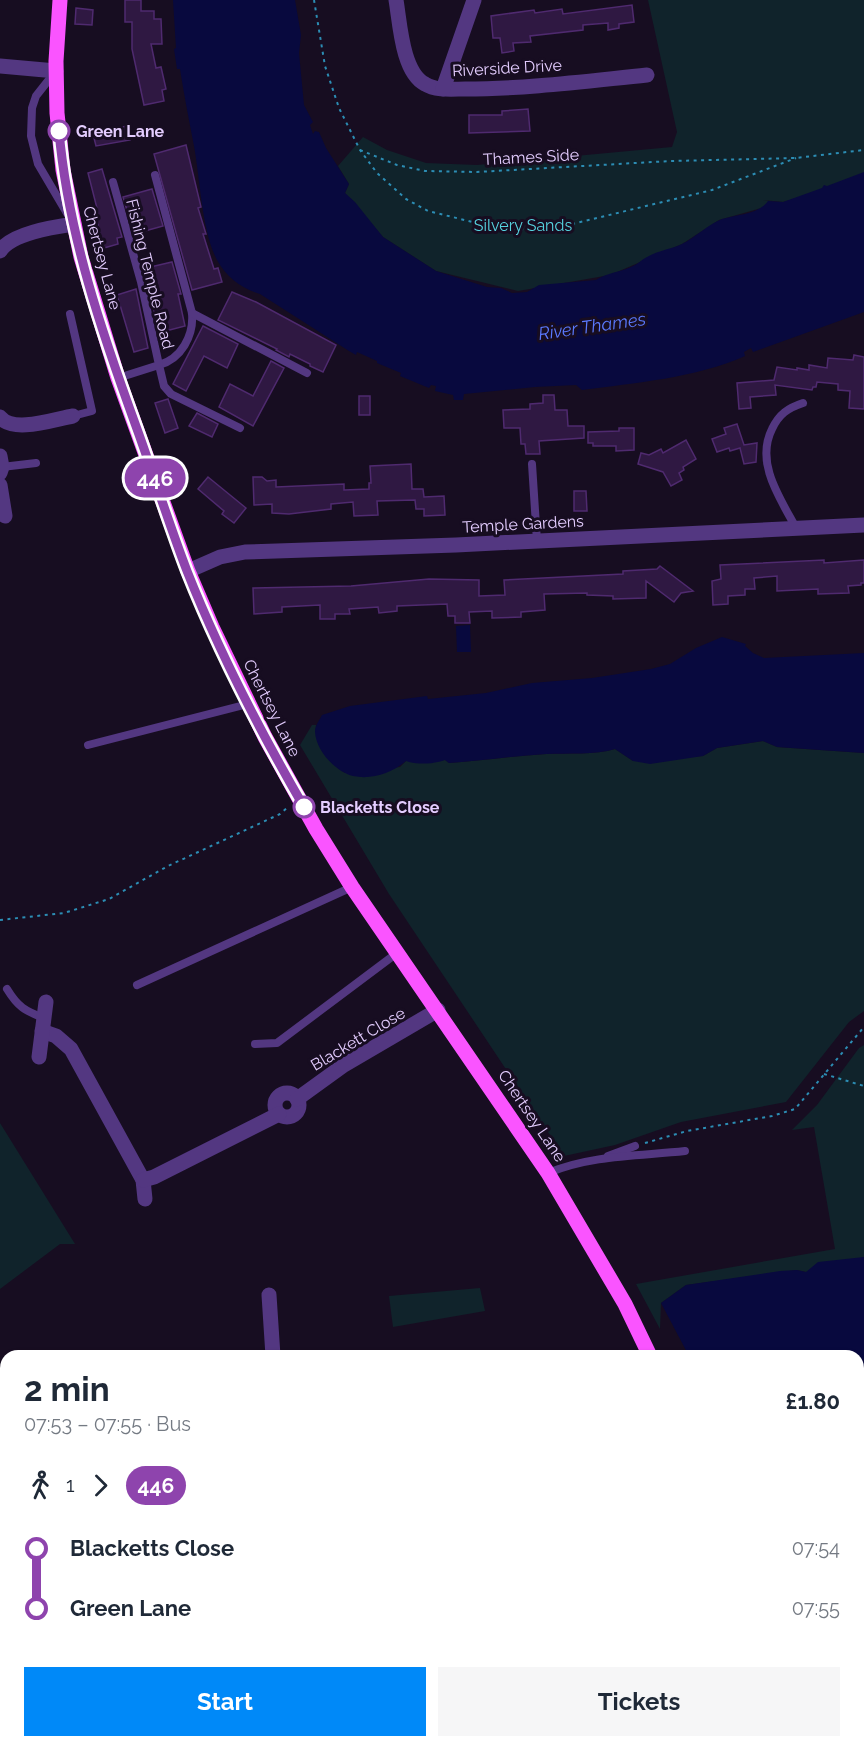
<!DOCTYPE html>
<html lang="en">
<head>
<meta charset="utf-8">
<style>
	:root { --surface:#fff; --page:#f6f6f7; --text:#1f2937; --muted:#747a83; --accent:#0089f8 }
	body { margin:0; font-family:Raleway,sans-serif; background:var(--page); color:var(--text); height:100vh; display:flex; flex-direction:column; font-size:22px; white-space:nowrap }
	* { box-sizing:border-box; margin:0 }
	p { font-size:20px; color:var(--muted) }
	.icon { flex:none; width:33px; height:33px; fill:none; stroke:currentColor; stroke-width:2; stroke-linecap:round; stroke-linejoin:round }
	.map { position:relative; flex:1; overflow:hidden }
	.sheet { position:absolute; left:0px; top:1350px; width:864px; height:398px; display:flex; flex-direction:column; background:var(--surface); border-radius:18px 18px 0 0; box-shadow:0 2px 4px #0004 }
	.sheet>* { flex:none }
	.badge { padding:0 12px; border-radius:20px; font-size:21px; line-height:39px }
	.map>.badge { position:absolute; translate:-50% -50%; box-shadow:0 0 0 3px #fff }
	.legs { display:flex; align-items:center; gap:9px; height:66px; padding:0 24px; font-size:20px }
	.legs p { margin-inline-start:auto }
	.head { display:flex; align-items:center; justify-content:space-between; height:102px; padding:0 24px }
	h1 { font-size:33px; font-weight:700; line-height:45px }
	.cta { display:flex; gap:12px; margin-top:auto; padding:12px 24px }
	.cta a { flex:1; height:69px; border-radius:0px; background:var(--accent); color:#fff; font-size:24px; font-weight:700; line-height:69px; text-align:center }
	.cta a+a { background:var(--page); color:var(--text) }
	ul { padding:0 24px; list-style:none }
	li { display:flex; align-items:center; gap:21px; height:60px; font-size:22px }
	li i { display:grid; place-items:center; width:9px; height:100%; margin:0 8px; background:currentColor }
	li i::after { content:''; width:15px; height:15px; margin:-8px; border:4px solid; border-radius:50%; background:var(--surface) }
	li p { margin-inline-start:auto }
	li:first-child i { background:linear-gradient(#0000 50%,currentColor 0) }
	li:last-child i { background:linear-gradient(currentColor 50%,#0000 0) }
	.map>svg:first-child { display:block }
	.green { fill:#10232b }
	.water { fill:#08093e }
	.building { fill:#2f1842; stroke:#4f2a6f; stroke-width:1.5 }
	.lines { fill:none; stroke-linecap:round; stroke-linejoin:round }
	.path { stroke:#2c8db4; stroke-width:2; stroke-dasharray:3 4.5; stroke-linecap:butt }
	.lane { stroke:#533781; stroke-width:8 }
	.street { stroke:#533781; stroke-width:15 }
	.primary { stroke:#fa54ff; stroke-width:15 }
	.line-1-casing { stroke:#fff; stroke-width:14 }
	.line-1 { stroke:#8e44ad; stroke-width:9 }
	.stop-1-dot { fill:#fff; stroke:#8e44ad; stroke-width:3 }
	.labels { text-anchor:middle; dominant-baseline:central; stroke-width:6; stroke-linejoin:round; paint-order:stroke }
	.street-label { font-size:16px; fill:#e4cdff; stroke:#170d21 }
	.stop-label { font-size:16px; font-weight:bold; fill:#e4cdff; stroke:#170d21; text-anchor:start }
	.park-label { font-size:16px; fill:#57d4e1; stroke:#170d21 }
	.water-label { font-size:18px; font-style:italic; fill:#5b7aff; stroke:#170d21 }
</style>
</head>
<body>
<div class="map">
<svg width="864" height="1747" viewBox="0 0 864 1747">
	<rect width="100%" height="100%" fill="#170d21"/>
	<g class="green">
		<path d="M648,0h216v179l-81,23 -20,-2 16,3 -60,17 -37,24 -72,31 -92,16 -82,-20 -53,-34 -38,-44 4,-9 -11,-18 25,-29 24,13 39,13 51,2 195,-18 5,-15z"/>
		<path d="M312,725h4c-2,21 12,36 29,48l55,-6 6,-6 39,-1 4,3c32,-2 64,-7 97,-9 21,-1 49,1 69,-5l18,12 70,-5 14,-8 46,-7 14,6 87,6v258l-15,11 -63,80 -105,20 -66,23 -51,11 -175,-262 -89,-149z"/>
		<path d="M864,1045v212l-58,15 -9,-2 -111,15 -25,18 -1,26 -24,-45 199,-35 -21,-122 -22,3 25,-25 42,-57z"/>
		<path d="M0,1123l75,121h-15l-60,45z"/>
		<path d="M480,1288l5,23 -92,16 -4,-31z"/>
		<path d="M0,1645h6v97h802l3,5h-811z"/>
	</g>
	<g class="water">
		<path d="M173,0h122l6,35 -2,18 5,52 9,17 -3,3 3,9 2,-3 4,1 7,16 23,36 -4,9 10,9 28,35 53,34 51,16 14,1 11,5 15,-1 12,-7 57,-5c10,-7 24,-8 35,-13 6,-2 10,-7 16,-10 10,-6 24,-8 35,-13 14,-7 25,-19 40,-25 15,-5 36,-4 46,-18l15,1 39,-14 2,-3 3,1 37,-14v140l-111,40 -2,-4 -7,4 1,4c-49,22 -111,27 -163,34l-6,-5 -41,2 -71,7 -1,6h-9l-1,-5 -18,-4 1,-5 -5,-1 -2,3 -29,-12 1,-3 -24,-10v-2l-20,-9 -1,3 -7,-4 -89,-57c-19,-6 -33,-16 -43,-34 -15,-28 -17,-81 -23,-114 -5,-26 -10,-51 -14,-77h-3l-3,-20 2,-1z"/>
		<path d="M470,625l1,27h-14l-1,-26z"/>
		<path d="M722,637l24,7 -1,2 8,7 11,5 100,-5v100l-87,-6 -14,-6 -46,7 -14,8 -53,8 -17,-3 -18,-12c-20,6 -48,4 -69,5 -33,2 -65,7 -97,9l-4,-3c-10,4 -28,5 -39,1 -14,12 -34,19 -53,15 -17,-4 -37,-25 -38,-44 0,-7 4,-11 7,-17l28,-9 77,-10 1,3 58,-6 46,-10 60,-5 59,-9 19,-5 26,-16z"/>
		<path d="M864,1257v140h-6v-41h-169l-28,-53 25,-18 94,-14 17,-1 9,2 12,-10z"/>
	</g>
	<g class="building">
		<path d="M125,0h16v11h13v8h7l1,25h-11l5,24 5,-1 5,22 -4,1 2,11 -20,4 -12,-56v-27h-7z"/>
		<path d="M632,5l2,17 -15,2v4l-11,2v-7l-25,2v5l-53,6 1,6 -18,1 1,8 -12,2 -2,-15h-7l-2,-22 43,-6 1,3 27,-4 1,5z"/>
		<path d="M76,8l17,2 -1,15 -17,-1z"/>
		<path d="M528,109l2,22 -61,2v-18h33v-4z"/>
		<path d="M127,126l3,14 -34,6 -3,-12z"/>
		<path d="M186,145l15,62 -3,1 8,26h-3l11,35 4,-1 4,14 -30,8 -38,-136z"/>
		<path d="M102,169l20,68 -5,1 1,6 -14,4 -8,-31 3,-1 -11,-43z"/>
		<path d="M152,189l11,37 -29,8 -11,-37z"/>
		<path d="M172,262l9,32h-3l7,32 -27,7 -12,-65z"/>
		<path d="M136,289l12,59 -14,4 -17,-57z"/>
		<path d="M232,292l24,10 80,43 -13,27 -13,-6v-2l-20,-10 -1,3 -13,-7 1,-1 -59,-29z"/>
		<path d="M203,326l35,18 -11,24 -23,-12 -18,35 -13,-7z"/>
		<path d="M854,355l10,2v52l-15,-1 1,-17 -12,-1v-6l-21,-2 -1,5h-3l-1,3 -37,-5 1,10 -26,2 1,11 -12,1 -2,-26 37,-3 3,-13 20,3v-2l12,2v-5l18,3 1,-10 25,2z"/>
		<path d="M271,361l13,7 -31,58 -34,-19 11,-23 23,12z"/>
		<path d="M543,395h11l1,15h12l1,16h16v12l-45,3 1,13h-14l-1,-10h-4l-1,-16h-16l-1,-18 27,-1v-5l13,-1z"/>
		<rect x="359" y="396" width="11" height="19"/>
		<path d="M168,399l10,29 -13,5 -10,-30z"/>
		<path d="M197,413l21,11 -6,13 -23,-11z"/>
		<path d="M737,424l7,21 13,-2 -1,19 -12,2 -4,-16 -10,3 -1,-3 -12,4 -5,-13 14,-5 -2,-6z"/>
		<path d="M619,428h15v22l-18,1v-5h-23v-3h-5v-11l31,-1z"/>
		<path d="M686,440l10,19 -13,8 1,3 -5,3 3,7 -11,6 -8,-14 -25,-8 3,-11 8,2 12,-6 2,4z"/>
		<path d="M411,464l1,25h11l1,8 20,-1 1,19 -21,1v-7h-8l-1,-9 -38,1 1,14 -24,1 -1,-14 -22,2v5l-42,5 -17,-1v-9l-18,1 -1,-28h9l5,4 9,-1v7l68,-3v6l25,-1v-6h2l-1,-17z"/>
		<path d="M208,477l38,31 -12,15 -12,-9 2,-3 -26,-22z"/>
		<path d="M574,491h12l1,20h-13z"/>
		<path d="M824,560v3l40,-3v23h-3v2l-13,1 1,7 -31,1v-5l-41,2v-15l-23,2 1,11h-10v6l-17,1v8l-15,1 -1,-24 9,-2 -1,-14z"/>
		<path d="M660,566l33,25 -12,2 -7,9 -28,-21v17l-33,1v-3l-26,-1v-2l-43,1 1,16 -24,2v5l-29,1v-7l-23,1 1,11h-15v-7h-7l-1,-12 -50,2v5l-18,2 -1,-6 -29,2 1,5h-15v5h-15v-14l-38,2v5l-28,2 -1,-26 98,-2 78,-7 50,1v16l26,-1 -1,-15 119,-6v-3l34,-2z"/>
	</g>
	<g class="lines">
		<g class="path">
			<path d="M314,0l11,66 14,42 21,42 17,23 29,26 22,12 69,17 43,2 28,-5 144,-35 84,-32"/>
			<path d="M360,150l37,15 28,6 52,1 194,-11 125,-3 68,-8"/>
			<path d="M0,920l64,-7 45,-14 59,-33 112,-52 7,-6"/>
			<path d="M824,1074l40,12"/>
			<path d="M645,1143l42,-12 85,-15 23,-7 69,-82"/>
		</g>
		<g class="lane">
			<path d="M55,72l-19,24 -4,12 -1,28 7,28 30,51"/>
			<path d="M155,175l37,138c2,23 -11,46 -33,52l5,21 7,8 69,34"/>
			<path d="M113,182l28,100 18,83 -41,13"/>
			<path d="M192,313l115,60"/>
			<path d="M70,314l22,97 -19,5"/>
			<path d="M532,464l5,77"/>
			<path d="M2,467l34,-4"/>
			<path d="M796,528c-16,-30 -41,-65 -24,-99 7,-15 16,-21 31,-26"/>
			<path d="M88,745l160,-41"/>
			<path d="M137,985l215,-98"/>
			<path d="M7,989c11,18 18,22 37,29"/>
			<path d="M255,1044l22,-1 120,-90"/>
			<path d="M608,1156l27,-10"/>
			<path d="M548,1173c43,-18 91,-17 137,-22"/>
			<path d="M858,1527l6,-12"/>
			<path d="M858,1610l6,36"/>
		</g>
		<g class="street">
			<path d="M396,0c4,23 6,72 29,84 11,7 28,5 40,5 61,0 122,-8 182,-14"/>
			<path d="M0,66l56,5"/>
			<path d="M443,89l31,-89"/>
			<path d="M0,251c12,-18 54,-24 74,-27"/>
			<path d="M0,417c13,17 55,2 73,-1"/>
			<path d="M0,456l2,11 -2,6"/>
			<path d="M0,485l5,31"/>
			<path d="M188,571l32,-14 25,-5 211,-7 408,-20"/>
			<path d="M42,1031l14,5 15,13 72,131 2,19"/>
			<path d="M39,1057l7,-55"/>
			<circle cx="287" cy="1105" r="12"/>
			<path d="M297,1099l47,-34 94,-55"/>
			<path d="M143,1180l11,-3 125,-63"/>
			<path d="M269,1295l4,61"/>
			<path d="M0,1409l6,-9"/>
			<path d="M0,1530l4,101"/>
		</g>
		<g class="primary">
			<path d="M60,0l-4,61 1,52 6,57 18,87 37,121 70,193 24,56 53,110 51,92 36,58 196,286 77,131 25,52"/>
			<path d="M831,1742l2,5"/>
		</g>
	</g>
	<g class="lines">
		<defs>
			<path id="line-1" d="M59,131c9,103 43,202 78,298 17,47 32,95 50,142 32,81 73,160 117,236"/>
		</defs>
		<use href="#line-1" class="line-1-casing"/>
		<use href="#line-1" class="line-1"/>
	</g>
	<g class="stop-1-dot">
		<circle cx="59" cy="131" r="10"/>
		<circle cx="304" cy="807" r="10"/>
	</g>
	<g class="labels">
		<g class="street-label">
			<text transform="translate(507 68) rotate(-3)">Riverside Drive</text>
			<text transform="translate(531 157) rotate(-3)">Thames Side</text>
			<text transform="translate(102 258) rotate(75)">Chertsey Lane</text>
			<text transform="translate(150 274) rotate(76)">Fishing Temple Road</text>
			<text transform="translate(523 524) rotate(-3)">Temple Gardens</text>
			<text transform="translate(272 708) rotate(63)">Chertsey Lane</text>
			<text transform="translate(358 1039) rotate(-31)">Blackett Close</text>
			<text transform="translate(532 1116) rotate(56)">Chertsey Lane</text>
		</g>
		<g class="stop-label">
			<text x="76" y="131">Green Lane</text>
			<text x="320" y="807">Blacketts Close</text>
		</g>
		<g class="park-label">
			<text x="523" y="225">Silvery Sands</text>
		</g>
		<g class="water-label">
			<text transform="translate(592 326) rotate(-8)">River Thames</text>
		</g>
	</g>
</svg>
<b class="badge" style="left:155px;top:478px;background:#8e44ad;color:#fff">446</b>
<section class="sheet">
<div class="head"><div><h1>2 min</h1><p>07:53 – 07:55 · Bus</p></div><b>£1.80</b></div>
<div class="legs"><svg class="icon" aria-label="walk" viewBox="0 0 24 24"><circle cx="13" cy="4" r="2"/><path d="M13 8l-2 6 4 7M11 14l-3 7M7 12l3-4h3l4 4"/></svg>1<svg class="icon" aria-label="forward" viewBox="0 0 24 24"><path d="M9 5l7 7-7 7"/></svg><b class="badge" style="background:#8e44ad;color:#fff">446</b></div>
<ul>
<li><i style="color:#8e44ad"></i><b>Blacketts Close</b><p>07:54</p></li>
<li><i style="color:#8e44ad"></i><b>Green Lane</b><p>07:55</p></li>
</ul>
<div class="cta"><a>Start</a><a>Tickets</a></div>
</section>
</div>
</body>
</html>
